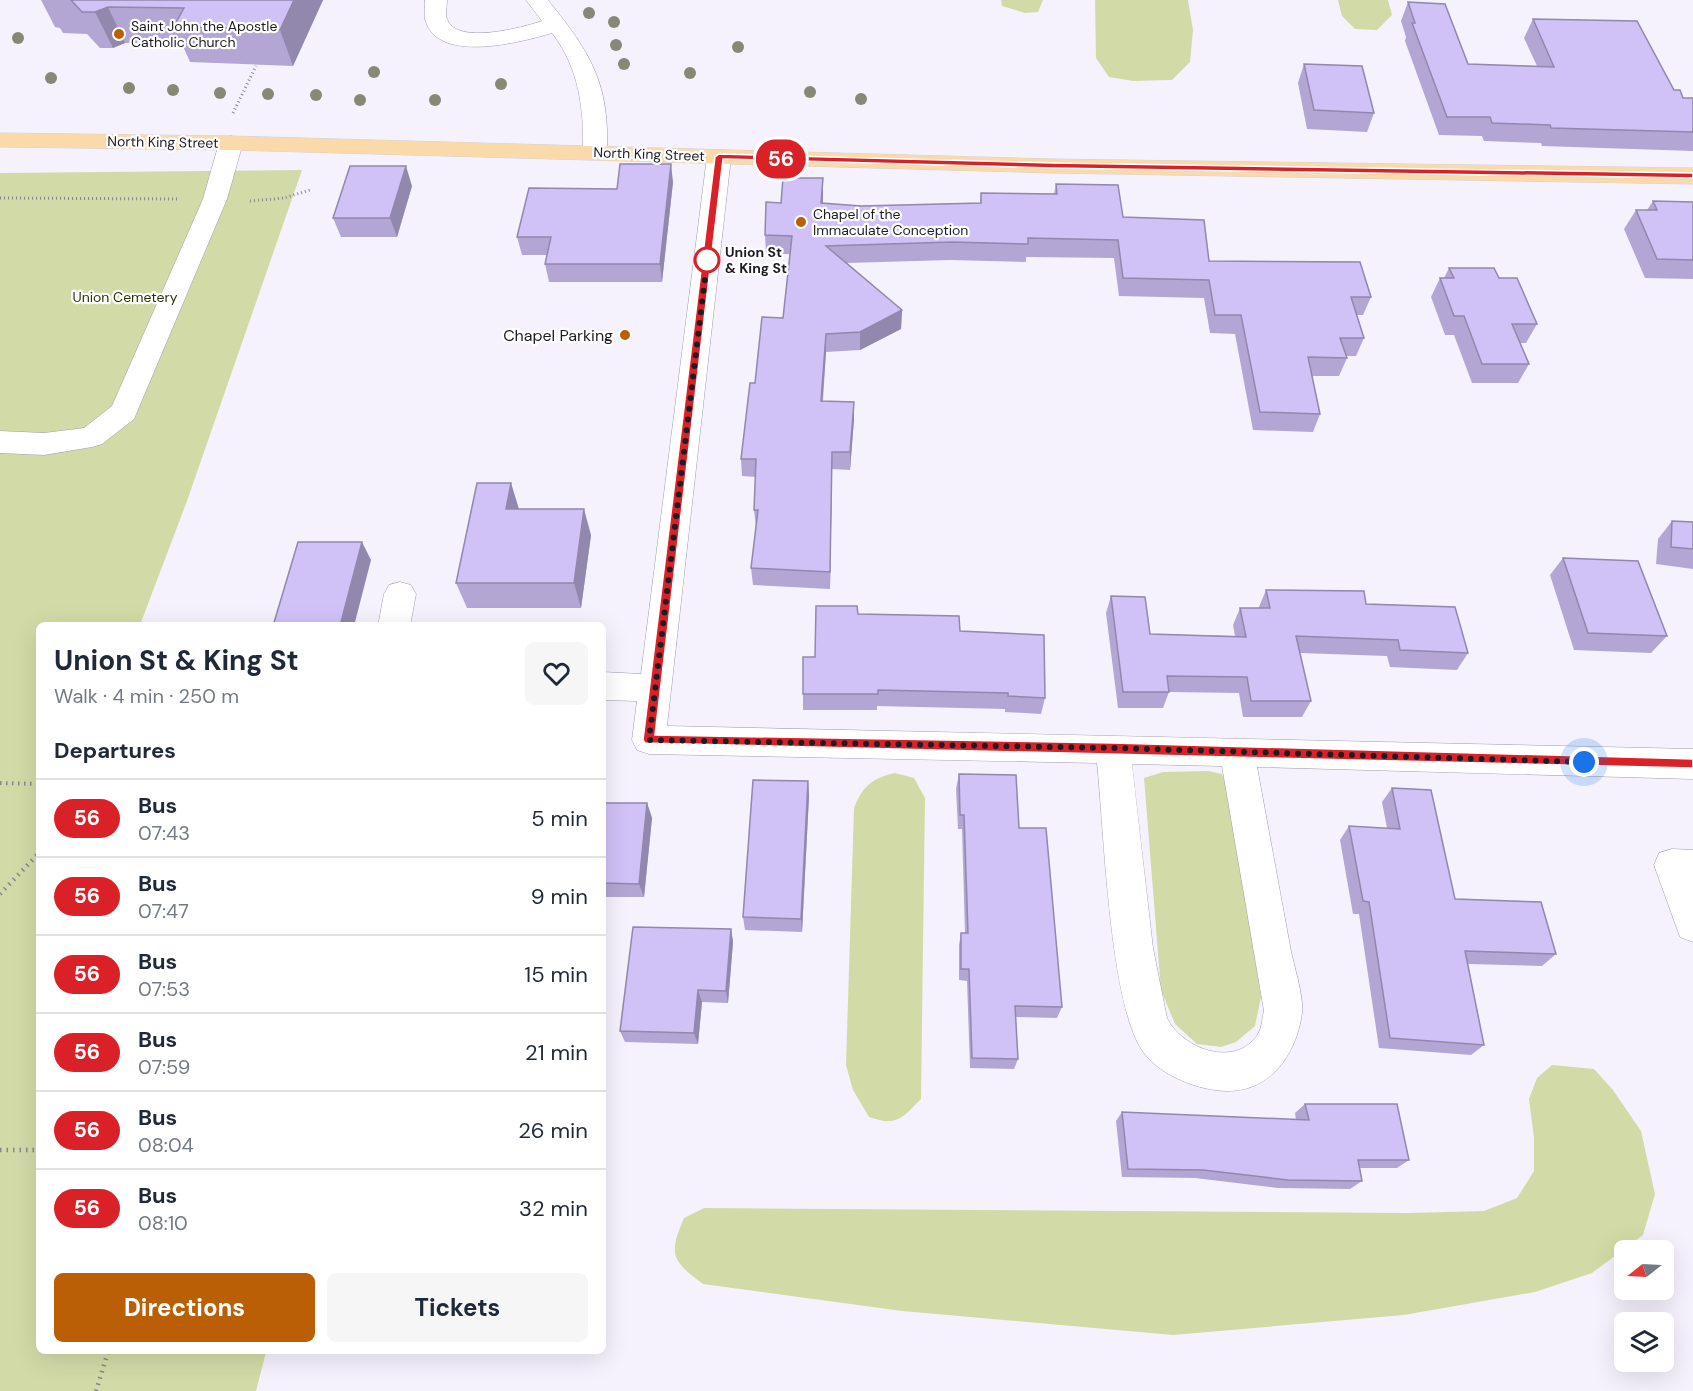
<!DOCTYPE html>
<html lang="en">
<head>
<meta charset="utf-8">
<style>
	:root { --surface:#fff; --page:#f6f6f7; --text:#1f2937; --muted:#747a83; --line:#e0e1e3; --accent:#ba5f05 }
	body { margin:0; font-family:"DM Sans",sans-serif; background:var(--page); color:var(--text); height:100vh; display:flex; flex-direction:column; font-size:22px; white-space:nowrap }
	* { box-sizing:border-box; margin:0 }
	p { font-size:20px; color:var(--muted) }
	.icon { flex:none; width:33px; height:33px; fill:none; stroke:currentColor; stroke-width:2; stroke-linecap:round; stroke-linejoin:round }
	.map { position:relative; flex:1; overflow:hidden }
	.sheet { position:absolute; left:36px; top:622px; width:570px; height:732px; display:flex; flex-direction:column; background:var(--surface); border-radius:9px; box-shadow:0 6px 24px #0002 }
	.sheet>* { flex:none }
	.badge { padding:0 12px; border-radius:20px; font-size:21px; line-height:39px }
	.needle { width:39px; rotate:252deg }
	.tools { position:absolute; left:1614px; top:1240px; display:grid; gap:12px }
	.tools a { display:grid; place-items:center; width:60px; height:60px; border-radius:9px; background:var(--surface); box-shadow:0 6px 24px #0002; font-size:30px }
	.you { position:absolute; width:30px; height:30px; margin:-15px; border:4px solid #fff; border-radius:50%; background:#1a73e8; box-shadow:0 0 0 9px #1a73e833 }
	.map>.badge { position:absolute; translate:-50% -50%; box-shadow:0 0 0 3px #fff }
	h2 { padding:0 18px; font-size:22px; line-height:54px }
	.round { display:grid; place-items:center; flex:none; width:63px; height:63px; border-radius:9px; background:var(--page) }
	.head { display:flex; align-items:center; justify-content:space-between; height:102px; padding:0 18px }
	h1 { font-size:28px; font-weight:700; line-height:45px }
	.action { display:flex; gap:12px; margin-top:auto; padding:12px 18px }
	.action a { flex:1; height:69px; border-radius:9px; background:var(--accent); color:#fff; font-size:24px; font-weight:700; line-height:69px; text-align:center }
	.action a+a { background:var(--page); color:var(--text) }
	ul { padding:0; list-style:none }
	li { display:flex; align-items:center; gap:18px; height:78px; padding:0 18px; border-top:2px solid var(--line) }
	li div { flex:1 }
	li b { display:block; font-size:22px }
	li em { font-style:normal }
	li .badge { min-width:66px; font-weight:700; text-align:center }
	.map>svg:first-child { display:block }
	.green { fill:#d2dba7 }
	.lines { fill:none; stroke-linecap:round; stroke-linejoin:round }
	.minor-casing { stroke:#a19caf; stroke-width:1 }
	.major-casing { stroke:#d2d2d3; stroke-width:1 }
	.path-far2 { stroke:#88868f; stroke-width:3; stroke-dasharray:1 3; stroke-linecap:butt }
	.path-far1 { stroke:#88868f; stroke-width:4; stroke-dasharray:1.5 4.5; stroke-linecap:butt }
	.path { stroke:#88868f; stroke-width:4.5; stroke-dasharray:1.5 5; stroke-linecap:butt }
	.minor { fill:#fff; fill-rule:evenodd }
	.major { fill:#fadaaa; fill-rule:evenodd }
	.tree { fill:#878875 }
	.wall { fill:#b3a6d4 }
	.shaded-wall { fill:#9287ac }
	.building { fill:#d0c1f6; stroke:#9287ac; stroke-width:1.5 }
	.line { fill:#da2128; stroke:#fff; stroke-width:1.5 }
	.walk { stroke:#1e1c23; stroke-width:6; stroke-dasharray:0 10.8 }
	.poi-dot { fill:#ba5f05; stroke:#fff; stroke-width:2 }
	.stop-dot { fill:#fff; stroke:#da2128; stroke-width:3 }
	.labels { text-anchor:middle; dominant-baseline:central; stroke-width:4.5; stroke-linejoin:round; paint-order:stroke }
	.far-poi-label { font-size:14px; fill:#1e1c23; stroke:#fff; text-anchor:start }
	.far-street-label { font-size:14px; fill:#1e1c23; stroke:#fff }
	.far-stop-label { font-size:14px; font-weight:bold; fill:#1e1c23; stroke:#fff; text-anchor:start }
	.far-park-label { font-size:14px; fill:#2d3105; stroke:#fff }
	.poi-label { font-size:16px; fill:#1e1c23; stroke:#fff; text-anchor:end }
</style>
</head>
<body>
<div class="map">
<svg width="1693" height="1391" viewBox="0 0 1693 1391">
	<rect width="100%" height="100%" fill="#f5f2fe"/>
	<g class="green">
		<path d="M1001,0h42l-5,12 -13,1 -23,-7z"/>
		<path d="M1095,0h93l5,30 -3,32 -18,18 -39,1 -24,-4 -13,-19z"/>
		<path d="M1338,0h50l4,15 -15,15 -22,-1 -13,-13z"/>
		<path d="M302,170l-115,331 -47,124 -101,1v726h227l-10,39h-256v-1218z"/>
		<path d="M1208,771l14,3 7,17 32,206 -6,29 -19,16 -15,5 -24,-3 -22,-20 -14,-34 -17,-212 19,-6z"/>
		<path d="M895,773l19,5 11,20 -4,301c-19,19 -24,28 -52,18l-16,-27 -7,-25 8,-257c8,-21 18,-30 41,-35z"/>
		<path d="M1552,1065l42,4 19,21 28,41 14,63 -12,41 -51,38 -57,19 -131,23 -231,20 -271,-24 -199,-27c-31,-23 -35,-29 -19,-66l20,-10 705,5 75,-2 33,-13 17,-27v-33l-5,-39 8,-21z"/>
	</g>
	<g class="lines">
		<defs>
			<g id="minor">
				<path d="M425,0h22c0,6 -2,14 0,19 9,27 77,8 95,2l-16,-21h22c34,43 57,72 59,130 0,9 2,19 -4,27l-8,2 -8,-2 -4,-5c1,-44 -4,-84 -31,-119 -30,9 -116,32 -127,-14 -1,-6 0,-13 0,-19z"/>
				<path d="M231,136l8,2 4,5 -16,56 -93,220 -32,25 -10,3 -48,8 -44,-2v-22l44,2 40,-5 28,-22 91,-207 16,-56 4,-5z"/>
				<path d="M719,150l9,2 3,5 -64,569 1026,23v30l-436,-12c11,60 22,119 33,179 3,18 14,49 12,67 -5,39 -30,78 -74,78 -28,0 -67,-15 -84,-38 -35,-46 -40,-227 -47,-290l-448,-9 -12,-4 -5,-10 5,-39 -34,-1v-28l38,2 66,-517 3,-5zM1132,764l90,2 42,245c-2,7 -2,17 -6,23 -22,35 -76,15 -91,-16l-14,-70z"/>
				<path d="M400,582l11,3 5,9 -6,32h-32l6,-32 5,-9z"/>
				<path d="M1672,849l21,1v92l-13,-5 -26,-72 5,-12z"/>
			</g>
			<path id="major" d="M0,133l231,3 822,23 640,9v16l-640,-11 -822,-23 -231,-3z"/>
		</defs>
		<use href="#minor" class="minor-casing"/>
		<use href="#major" class="major-casing"/>
		<g class="path-far2">
			<path d="M233,113l23,-47"/>
			<path d="M0,198l179,1"/>
			<path d="M250,201l34,-3 26,-8"/>
		</g>
		<path class="path-far1" d="M0,783l39,1"/>
		<g class="path">
			<path d="M0,894l39,-41"/>
			<path d="M0,1150h39"/>
			<path d="M96,1391l12,-39"/>
		</g>
		<use href="#minor" class="minor"/>
		<use href="#major" class="major"/>
	</g>
	<g class="tree">
		<circle cx="589" cy="13" r="6"/>
		<circle cx="614" cy="22" r="6"/>
		<circle cx="18" cy="38" r="6"/>
		<circle cx="616" cy="45" r="6"/>
		<circle cx="738" cy="47" r="6"/>
		<circle cx="624" cy="64" r="6"/>
		<circle cx="374" cy="72" r="6"/>
		<circle cx="690" cy="73" r="6"/>
		<circle cx="51" cy="78" r="6"/>
		<circle cx="501" cy="84" r="6"/>
		<circle cx="129" cy="88" r="6"/>
		<circle cx="173" cy="90" r="6"/>
		<circle cx="810" cy="92" r="6"/>
		<circle cx="220" cy="93" r="6"/>
		<circle cx="268" cy="94" r="6"/>
		<circle cx="316" cy="95" r="6"/>
		<circle cx="861" cy="99" r="6"/>
		<circle cx="360" cy="100" r="6"/>
		<circle cx="435" cy="100" r="6"/>
	</g>
	<g class="wall">
		<path d="M41,0h282l-30,66 -103,-4 -8,-18 -57,-1 -12,5h-13l-13,-14 -24,-1 -3,-5 -5,-1z"/>
		<path d="M1408,2l60,62 69,2 -13,-28 9,-19 141,71 9,8h10v53l-151,-5 -1,-3 -57,-2 -2,-5 -43,-1 -34,-94 1,-4 -5,-16z"/>
		<path d="M1304,64l70,49 -7,19 -60,-3 -9,-46z"/>
		<path d="M823,178v25l38,3 119,-3 1,-10 73,1 2,-10 67,33 86,44 162,36 -8,18h-6l7,23 -8,18h-10l1,2 -8,18h-27l8,38 -7,18 -60,-2 -18,-96 -25,-1 -6,-35 -85,-2 -5,-38 -88,-1v5l-76,-2 -103,3 55,47 -1,19 -41,21 -34,2 -3,49 31,1v17l-4,51 -18,-1 -2,120 -77,-4 -2,-17 5,-41 -2,-17 2,-33 -14,-1 -1,-17 14,-76 28,-65 7,-64h-24l-1,-19 16,-32z"/>
		<path d="M673,182l-11,100h-113l-4,-18 2,-9h-25l-5,-18 100,-48z"/>
		<path d="M412,186l-15,51h-56l-8,-19z"/>
		<path d="M1653,201l40,1v77l-48,-1 -21,-49 12,-19h11z"/>
		<path d="M1449,268l50,10 38,46 -11,19h-6l9,21 -11,19h-46l-18,-48h-9l-14,-38 9,-19h4z"/>
		<path d="M519,509l72,26 -10,73h-114l-11,-25z"/>
		<path d="M1672,521l21,1v47l-37,-5 2,-25z"/>
		<path d="M1563,558l104,78 -16,17 -77,-3 -24,-75z"/>
		<path d="M1266,590l100,14 102,49 -11,17 -67,-3 -3,-11 -87,-3 11,48 -9,16h-59l-4,-24 -70,-1 -6,16h-45l-12,-95 5,-17 39,38 85,2 -2,-11 7,-17h19v-1z"/>
		<path d="M858,614l102,17 85,67 -4,16 -36,-2v-3l-128,-3v4h-74v-16l12,-37z"/>
		<path d="M959,774l60,54 43,179 -5,11 -41,-1 2,42 -4,10 -44,-1 -3,-87 -8,-1v-35l2,-12h4l-3,-104h-4l-2,-40z"/>
		<path d="M808,781l1,15 -7,136 -57,-2 -2,-13z"/>
		<path d="M1392,788l63,111 101,55 -14,12 -74,-2 16,81 -13,10 -92,-7 -20,-134h-6l-13,-74 9,-14 38,2 -5,-26z"/>
		<path d="M603,803h44l5,15 -8,79h-41z"/>
		<path d="M731,929l2,13 -5,61 -26,-1 -4,42 -73,-2 -5,-11z"/>
		<path d="M1305,1104l104,56 -12,8h-37l2,13 -12,8 -72,-1 -83,-10 -73,-1 -6,-56 6,-9 174,8 -1,-7z"/>
	</g>
	<g class="shaded-wall">
		<path d="M294,0h29l-30,66 -13,-36z"/>
		<path d="M108,7l17,36 -12,5 -18,-36z"/>
		<path d="M671,164l2,18 -11,100 -2,-18z"/>
		<path d="M406,166l6,20 -15,51 -7,-19z"/>
		<path d="M823,178v19l-2,25v-19z"/>
		<path d="M902,310l-1,19 -41,21v-18z"/>
		<path d="M826,334v18l-5,66v-17z"/>
		<path d="M854,402v17l-4,51v-18z"/>
		<path d="M832,452v17l-2,120v-17z"/>
		<path d="M511,483l8,26 -5,26 -8,-26z"/>
		<path d="M584,509l7,26 -10,73 -7,-25z"/>
		<path d="M362,542l9,18 -17,66h-14z"/>
		<path d="M808,781l1,15 -7,136 -1,-13z"/>
		<path d="M647,803l5,15 -8,79 -5,-13z"/>
		<path d="M731,929l2,13 -5,61 -2,-12z"/>
		<path d="M698,990l4,12 -4,42 -4,-11z"/>
	</g>
	<g class="building">
		<path d="M71,0h223l-14,30 -106,-4 10,-18 -76,-1 -13,5h-13z"/>
		<path d="M1408,2l37,2 23,60 86,3 -21,-48 104,2 37,69h6l3,8h10v34l-142,-4 -1,-3 -58,-2 -2,-6h-43l-35,-94h3z"/>
		<path d="M1304,64l58,2 12,47 -60,-3z"/>
		<path d="M620,164h51l-11,100h-115l6,-27h-34l12,-49 88,1z"/>
		<path d="M350,166h56l-16,52h-57z"/>
		<path d="M783,178h40l-2,25 40,3 120,-3v-10l76,1 -1,-10 62,1 5,32 81,3 5,41 151,1 11,35h-20l13,41h-24l7,20 -39,-1 12,57 -60,-2 -19,-97h-26l-6,-35 -86,-2 -5,-38 -90,-2v6l-76,-2 -126,4 76,64 -42,22 -34,2 -5,67 33,1 -4,50h-18l-2,120 -79,-4 7,-58h-4l2,-51h-15l9,-76h5l7,-66 21,1 9,-82 -27,-1 1,-33 15,1z"/>
		<path d="M1653,201l40,1v58l-36,-1 -21,-49h21z"/>
		<path d="M1449,268h45l5,10h18l20,46h-25l17,40h-47l-18,-48h-10l-14,-38h14z"/>
		<path d="M477,483h34l-5,26h78l-10,74h-118z"/>
		<path d="M1672,521l21,1v27l-22,-2z"/>
		<path d="M298,542h64l-22,84h-67z"/>
		<path d="M1563,558l75,3 29,75 -79,-3z"/>
		<path d="M1266,590l98,1 2,13 89,3 13,46 -68,-3 -2,-10 -102,-4 15,65h-60l-4,-24 -80,-1 2,16h-46l-12,-96 34,1 5,37 96,3 -6,-29h30z"/>
		<path d="M816,606h41l1,8 101,2 1,15 84,4 1,63 -37,-2v-3l-130,-3v4h-75v-37h12z"/>
		<path d="M959,774l57,1 3,53h27l16,179 -47,-1 3,53 -46,-1 -3,-89h-8v-36h7l-4,-118h-4z"/>
		<path d="M753,780l55,1 -7,138 -58,-2z"/>
		<path d="M1392,788l39,2 24,109 86,3 15,52 -91,-3 19,94 -94,-7 -21,-136 -6,-1 -14,-75 51,3z"/>
		<path d="M603,803h44l-8,81 -36,-1z"/>
		<path d="M633,927l98,2 -5,62 -28,-1 -4,43 -74,-2z"/>
		<path d="M1305,1104h92l12,56h-51l4,21 -74,-1 -85,-10 -75,-1 -6,-57 187,8z"/>
	</g>
	<path class="line" d="M719,154l334,9 640,10v5l-640,-10 -330,-9 -68,576 458,8 580,16v9l-1048,-25 -2,-3 72,-583z"/>
	<g class="lines">
		<path class="walk" d="M707,260l1,-6 -59,486 464,8 471,14"/>
	</g>
	<g class="poi-dot">
		<circle cx="119" cy="34" r="6"/>
		<circle cx="801" cy="222" r="6"/>
		<circle cx="625" cy="335" r="6"/>
	</g>
	<circle class="stop-dot" cx="707" cy="260" r="12"/>
	<g class="labels">
		<g class="far-poi-label">
			<text x="131" y="26">Saint John the Apostle<tspan x="131" dy="16">Catholic Church</tspan></text>
			<text x="813" y="214">Chapel of the<tspan x="813" dy="16">Immaculate Conception</tspan></text>
		</g>
		<g class="far-street-label">
			<text transform="translate(163 142) rotate(1)">North King Street</text>
			<text transform="translate(649 154) rotate(2)">North King Street</text>
		</g>
		<g class="far-stop-label">
			<text x="725" y="252">Union St<tspan x="725" dy="16">&amp; King St</tspan></text>
		</g>
		<g class="far-park-label">
			<text x="125" y="297">Union Cemetery</text>
		</g>
		<g class="poi-label">
			<text x="613" y="335">Chapel Parking</text>
		</g>
	</g>
</svg>
<div class="tools">
<a><svg class="needle" viewBox="-14 -14 28 28"><path d="M0-13l5 13h-10z" fill="#e53935"/><path d="M0 13l5-13h-10z" fill="#747a83"/></svg></a>
<a><svg class="icon" aria-label="layers" viewBox="0 0 24 24"><path d="M12 4l9 5-9 5-9-5zM3 14l9 5 9-5"/></svg></a>
</div>
<div class="you" style="left:1584px;top:762px"></div>
<b class="badge" style="left:781px;top:159px;background:#da2128;color:#fff">56</b>
<section class="sheet">
<div class="head"><div><h1>Union St &amp; King St</h1><p>Walk · 4 min · 250 m</p></div><a class="round"><svg class="icon" aria-label="heart" viewBox="0 0 24 24"><path d="M12 20l-8-8c-3-5 5-10 8-4 3-6 11-1 8 4z"/></svg></a></div>
<h2>Departures</h2>
<ul>
<li><span class="badge" style="background:#da2128;color:#fff">56</span><div><b>Bus</b><p>07:43</p></div><em>5 min</em></li>
<li><span class="badge" style="background:#da2128;color:#fff">56</span><div><b>Bus</b><p>07:47</p></div><em>9 min</em></li>
<li><span class="badge" style="background:#da2128;color:#fff">56</span><div><b>Bus</b><p>07:53</p></div><em>15 min</em></li>
<li><span class="badge" style="background:#da2128;color:#fff">56</span><div><b>Bus</b><p>07:59</p></div><em>21 min</em></li>
<li><span class="badge" style="background:#da2128;color:#fff">56</span><div><b>Bus</b><p>08:04</p></div><em>26 min</em></li>
<li><span class="badge" style="background:#da2128;color:#fff">56</span><div><b>Bus</b><p>08:10</p></div><em>32 min</em></li>
</ul>
<div class="action"><a>Directions</a><a>Tickets</a></div>
</section>
</div>
</body>
</html>
